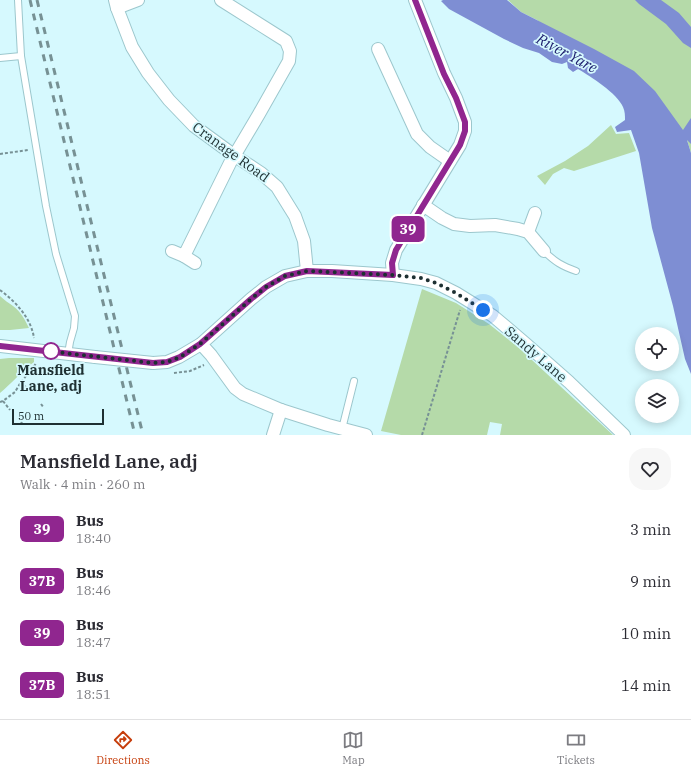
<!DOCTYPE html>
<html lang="en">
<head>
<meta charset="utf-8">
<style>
	:root { --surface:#fff; --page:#f7f7f7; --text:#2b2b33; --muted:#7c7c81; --line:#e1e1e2; --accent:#c63e0c }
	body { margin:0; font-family:"IBM Plex Serif",serif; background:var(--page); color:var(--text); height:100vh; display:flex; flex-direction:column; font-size:15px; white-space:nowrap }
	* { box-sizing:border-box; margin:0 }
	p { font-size:13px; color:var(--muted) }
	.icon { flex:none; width:22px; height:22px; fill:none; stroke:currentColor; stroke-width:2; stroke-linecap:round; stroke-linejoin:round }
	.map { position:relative; height:435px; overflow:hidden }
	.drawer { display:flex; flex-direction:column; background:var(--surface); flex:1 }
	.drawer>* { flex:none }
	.badge { padding:0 8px; border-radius:6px; font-size:14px; line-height:26px }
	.tools { position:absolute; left:635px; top:327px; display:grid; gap:8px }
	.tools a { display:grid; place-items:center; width:44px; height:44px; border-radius:50%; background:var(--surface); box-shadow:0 2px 10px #0003; font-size:20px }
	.scale { position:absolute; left:12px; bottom:10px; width:92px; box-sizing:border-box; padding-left:4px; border:2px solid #1e3032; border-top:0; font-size:11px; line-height:14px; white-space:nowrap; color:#1e3032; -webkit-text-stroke:3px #d6f9fe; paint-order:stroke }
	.you { position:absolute; width:20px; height:20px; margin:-10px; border:3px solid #fff; border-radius:50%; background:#1a73e8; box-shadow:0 0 0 6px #1a73e833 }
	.map>.badge { position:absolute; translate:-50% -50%; box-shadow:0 0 0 2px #fff }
	.round { display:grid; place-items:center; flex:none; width:42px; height:42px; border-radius:16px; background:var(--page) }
	.head { display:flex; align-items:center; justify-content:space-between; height:68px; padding:0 20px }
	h1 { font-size:19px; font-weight:600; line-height:30px }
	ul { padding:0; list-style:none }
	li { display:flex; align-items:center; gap:12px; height:52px; padding:0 20px }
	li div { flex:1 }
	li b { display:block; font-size:15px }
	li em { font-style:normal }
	li .badge { min-width:44px; font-weight:700; text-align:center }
	.menu { display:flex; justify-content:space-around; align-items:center; height:56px; border-top:1px solid var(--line); background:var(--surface); font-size:11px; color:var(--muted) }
	.menu a { display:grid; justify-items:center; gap:2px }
	.menu .current { color:var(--accent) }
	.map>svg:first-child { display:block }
	.green { fill:#b5daa9 }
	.water { fill:#7e8ed3 }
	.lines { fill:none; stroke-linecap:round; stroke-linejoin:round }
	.lane-casing { stroke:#9cc7cd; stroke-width:8 }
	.street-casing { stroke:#9cc7cd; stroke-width:14 }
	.path { stroke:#779195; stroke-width:2; stroke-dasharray:3 2; stroke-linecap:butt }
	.lane { stroke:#fff; stroke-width:6 }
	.street { stroke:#fff; stroke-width:12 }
	.rail { stroke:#779194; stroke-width:3; stroke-dasharray:7 7; stroke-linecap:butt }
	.street-bridge-casing { stroke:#9cc7cd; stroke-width:14; stroke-linecap:butt }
	.street-bridge { stroke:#fff; stroke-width:12 }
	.line-casing { stroke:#fff; stroke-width:9 }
	.line { stroke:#90268f; stroke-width:6 }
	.walk { stroke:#1e3032; stroke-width:4; stroke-dasharray:0 7.2 }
	.stop-dot { fill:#fff; stroke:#90268f; stroke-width:2 }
	.labels { text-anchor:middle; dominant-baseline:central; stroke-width:3.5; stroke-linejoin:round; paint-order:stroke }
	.street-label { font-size:14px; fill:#1e3032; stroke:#d6f9fe }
	.stop-label { font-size:14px; font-weight:bold; fill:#1e3032; stroke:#d6f9fe }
	.water-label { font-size:15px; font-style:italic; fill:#1c1d6d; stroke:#d6f9fe }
</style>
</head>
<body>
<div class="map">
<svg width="691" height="435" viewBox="0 0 691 435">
	<rect width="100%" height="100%" fill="#d6f9fe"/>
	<g class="green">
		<path d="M508,0h183v153l-6,-20 -148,-113 -16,-8z"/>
		<path d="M611,125l5,9 13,-1 7,18 -62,20 -10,-3 -11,6 -8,11 -8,-9 28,-15 23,-15z"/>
		<path d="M422,289l34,14 33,21 30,24 94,87h-113l2,-11 -12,-2 -3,13h-86l-20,-4z"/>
		<path d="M0,296c4,4 9,7 13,10 8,6 12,14 16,22l-19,2h-10z"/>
		<path d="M9,358h25v4c-13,10 -22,21 -34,31v-34z"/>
	</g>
	<g class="water">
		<path d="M443,0h64l14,12 73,37 40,22 21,20 28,39 8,-12v26l-4,-4 4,13v221l-6,-15 -12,-53 -21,-78 -13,-75 -8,-23 -14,2 -2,-5 10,-7c0,-4 0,-9 -2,-13 -6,-14 -32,-30 -45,-38l-5,3 -5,-4 -1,-6 -5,2 -10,-2 -13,-9 -16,-5 -19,-9 -55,-30 -8,-8z"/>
		<path d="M635,0h26l18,13 12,14v21l-8,-5 -17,-19 -27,-20z"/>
	</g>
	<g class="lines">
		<defs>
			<g id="lane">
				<path d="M18,0l3,56 25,150 10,48 19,62 -1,12 -4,14 -2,12"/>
				<path d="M0,58l21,-2"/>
				<path d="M544,251c11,11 18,15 32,20"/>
				<path d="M342,429l12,-48"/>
			</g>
			<g id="street">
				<path d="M115,0l2,8 15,39 16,26 21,27 25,26 41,30 26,17 16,14 18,29 9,25 3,30"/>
				<path d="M117,8l21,-8"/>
				<path d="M378,49l39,85 13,13 20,14"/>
				<path d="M423,205l19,13 12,6 16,2 25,-1 23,4 10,3 16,19"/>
				<path d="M528,232l7,-19"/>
				<path d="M172,251l12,5 46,-93 29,-49 30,-53 1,-10 -4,-10 -65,-41"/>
				<path d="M184,256l11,7"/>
				<path d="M393,275l-1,-12 4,-13 64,-105 5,-14v-9l-9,-24 -12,-25 -29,-73"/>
				<path d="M201,344l10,11 24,33 8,6 38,16 47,15 38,10"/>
				<path d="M0,346l95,11"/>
				<path d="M153,363l14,-1 12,-5 22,-13 50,-45 15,-12 19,-11 22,-5h25l61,4 28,4 15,4 20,10 37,23 33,28 43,38 55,53"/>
				<path d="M273,435l8,-25"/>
			</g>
		</defs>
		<use href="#lane" class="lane-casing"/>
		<use href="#street" class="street-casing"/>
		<g class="path">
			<path d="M0,154l28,-4"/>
			<path d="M0,290c16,12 31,28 34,48"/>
			<path d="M174,373l16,-2 14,-6"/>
			<path d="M21,382l9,10"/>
			<path d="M3,401l7,9"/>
			<path d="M0,402l3,-1 12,-9 6,-10 14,-17 1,-2"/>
			<path d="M41,404l3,4"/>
			<path d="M21,422l3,4"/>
			<path d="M422,435l38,-125"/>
		</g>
		<use href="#lane" class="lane"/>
		<use href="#street" class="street"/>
		<g class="rail">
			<path d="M30,0l105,435"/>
			<path d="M37,0l106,435"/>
		</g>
		<defs>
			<path id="street-bridge" d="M95,357l58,6"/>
		</defs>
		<use href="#street-bridge" class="street-bridge-casing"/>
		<use href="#street-bridge" class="street-bridge"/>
	</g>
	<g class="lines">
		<defs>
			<path id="line" d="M0,346l153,17 14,-1 13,-5 20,-13 51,-45 15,-12 19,-11 22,-5 86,4 -1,-12 4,-13 64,-105 5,-14v-9l-9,-24 -12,-24 -29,-74"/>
		</defs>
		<use href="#line" class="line-casing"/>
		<use href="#line" class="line"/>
		<path class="walk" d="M51,351h-5l107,12 14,-1 13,-5 20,-13 51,-45 15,-12 19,-11 22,-5 86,4 28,3 15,5 20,10 27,17"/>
	</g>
	<circle class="stop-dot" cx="51" cy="351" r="8"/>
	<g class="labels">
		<g class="street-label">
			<text transform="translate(231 152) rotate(36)">Cranage Road</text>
			<text transform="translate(536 354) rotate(41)">Sandy Lane</text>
		</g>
		<g class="stop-label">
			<text x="51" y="370">Mansfield<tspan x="51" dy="16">Lane, adj</tspan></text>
		</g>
		<g class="water-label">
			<text transform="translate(567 53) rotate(28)">River Yare</text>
		</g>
	</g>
</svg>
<div class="tools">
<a><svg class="icon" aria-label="locate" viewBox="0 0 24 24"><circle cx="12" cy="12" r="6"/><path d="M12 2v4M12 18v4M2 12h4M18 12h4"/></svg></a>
<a><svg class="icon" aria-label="layers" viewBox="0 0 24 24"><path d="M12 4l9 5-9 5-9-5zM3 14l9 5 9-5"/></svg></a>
</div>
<div class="scale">50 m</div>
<div class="you" style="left:483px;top:310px"></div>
<b class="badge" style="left:408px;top:229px;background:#90268f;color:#fff">39</b>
</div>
<section class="drawer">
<div class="head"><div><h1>Mansfield Lane, adj</h1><p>Walk · 4 min · 260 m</p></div><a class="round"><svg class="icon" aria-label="heart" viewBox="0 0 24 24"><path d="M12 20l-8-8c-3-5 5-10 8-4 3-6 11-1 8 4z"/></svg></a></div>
<ul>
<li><span class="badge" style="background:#90268f;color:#fff">39</span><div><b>Bus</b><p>18:40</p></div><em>3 min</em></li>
<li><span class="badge" style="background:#90268f;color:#fff">37B</span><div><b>Bus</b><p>18:46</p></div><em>9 min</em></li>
<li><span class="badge" style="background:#90268f;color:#fff">39</span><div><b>Bus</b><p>18:47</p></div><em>10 min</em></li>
<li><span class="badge" style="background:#90268f;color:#fff">37B</span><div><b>Bus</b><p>18:51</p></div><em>14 min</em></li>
</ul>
</section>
<nav class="menu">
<a class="current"><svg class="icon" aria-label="directions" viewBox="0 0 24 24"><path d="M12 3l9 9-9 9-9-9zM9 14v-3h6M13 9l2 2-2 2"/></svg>Directions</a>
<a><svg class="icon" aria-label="map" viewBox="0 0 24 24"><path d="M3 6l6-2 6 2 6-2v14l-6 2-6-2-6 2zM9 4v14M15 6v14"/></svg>Map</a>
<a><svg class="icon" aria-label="tickets" viewBox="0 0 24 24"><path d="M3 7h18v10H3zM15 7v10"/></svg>Tickets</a>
</nav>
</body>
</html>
